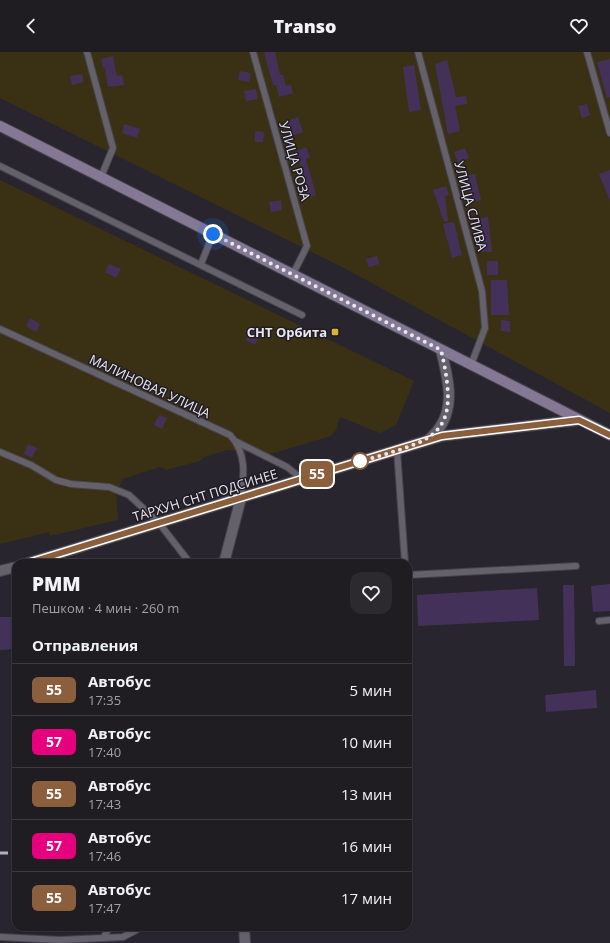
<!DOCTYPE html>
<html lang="ru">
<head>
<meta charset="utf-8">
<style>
	:root { --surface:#1f1c22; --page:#2c292f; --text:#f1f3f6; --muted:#a1a1a5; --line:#3c3a40 }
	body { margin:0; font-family:"Open Sans",sans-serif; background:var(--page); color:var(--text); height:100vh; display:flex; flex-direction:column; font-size:15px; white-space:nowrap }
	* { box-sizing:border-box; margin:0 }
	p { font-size:13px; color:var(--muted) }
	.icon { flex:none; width:22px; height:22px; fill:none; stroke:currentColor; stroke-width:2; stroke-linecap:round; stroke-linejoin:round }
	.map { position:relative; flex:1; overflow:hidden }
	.drawer { position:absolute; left:12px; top:507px; width:400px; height:372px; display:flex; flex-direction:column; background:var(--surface); border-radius:12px; box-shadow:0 1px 3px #0004,0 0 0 1px var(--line) }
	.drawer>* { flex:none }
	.badge { padding:0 8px; border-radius:6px; font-size:14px; line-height:26px }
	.you { position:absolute; width:20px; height:20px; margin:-10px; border:3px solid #fff; border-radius:50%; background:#1a73e8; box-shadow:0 0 0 6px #1a73e833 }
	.map>.badge { position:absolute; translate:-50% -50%; box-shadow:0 0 0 2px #fff }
	h2 { padding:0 20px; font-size:15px; line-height:36px }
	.round { display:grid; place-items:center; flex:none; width:42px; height:42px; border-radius:12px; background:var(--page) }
	.overview { display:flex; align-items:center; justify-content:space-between; height:68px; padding:0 20px }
	h1 { font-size:19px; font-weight:800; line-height:30px }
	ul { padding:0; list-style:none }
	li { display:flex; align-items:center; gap:12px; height:52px; padding:0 20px; border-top:1px solid var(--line) }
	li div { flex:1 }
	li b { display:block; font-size:15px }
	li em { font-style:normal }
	li .badge { min-width:44px; font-weight:700; text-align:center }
	header { display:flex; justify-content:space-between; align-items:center; height:52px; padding:0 20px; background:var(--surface); font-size:18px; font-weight:800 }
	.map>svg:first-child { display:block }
	.green { fill:#3a3115 }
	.building { fill:#443159 }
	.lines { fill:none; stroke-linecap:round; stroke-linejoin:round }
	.lane-casing { stroke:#45424a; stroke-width:8 }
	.street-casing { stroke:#45424a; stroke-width:12 }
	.secondary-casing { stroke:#45424a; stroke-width:12 }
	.lane { stroke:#65616b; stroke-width:6 }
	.street { stroke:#65616b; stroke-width:10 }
	.secondary { stroke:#847894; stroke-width:10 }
	.rail { stroke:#b3b0b7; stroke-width:3; stroke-dasharray:8 4; stroke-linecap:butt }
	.line-casing { stroke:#fff; stroke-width:9 }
	.line { stroke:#8b5e3c; stroke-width:6 }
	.walk { stroke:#eae7ed; stroke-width:4; stroke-dasharray:0 7.2 }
	.poi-dot { fill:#dab333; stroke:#1f1b24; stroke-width:1.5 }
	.stop-dot { fill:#fff; stroke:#8b5e3c; stroke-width:2 }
	.labels { text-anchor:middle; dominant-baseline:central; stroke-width:3; stroke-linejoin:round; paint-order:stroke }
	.street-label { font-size:13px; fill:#eae7ed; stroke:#1f1b24 }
	.poi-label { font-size:13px; font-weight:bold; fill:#eae7ed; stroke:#1f1b24; text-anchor:end }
</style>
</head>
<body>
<header><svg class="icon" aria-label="back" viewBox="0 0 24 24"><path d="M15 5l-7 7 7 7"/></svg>Transo<svg class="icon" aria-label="heart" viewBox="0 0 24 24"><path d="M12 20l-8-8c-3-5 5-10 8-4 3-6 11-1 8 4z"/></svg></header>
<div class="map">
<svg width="610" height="891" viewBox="0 0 610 891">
	<rect width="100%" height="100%" fill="#29252e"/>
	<g class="green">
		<path d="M0,0h610v361l-266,-145 -344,-170z"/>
		<path d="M0,128l414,201 -18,44 -16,8 -40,-16 -4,13 -5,6 -54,16 -8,2 -41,-4 -24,7 -4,4 -34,9 -6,-3 -37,12 -7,15 2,26 -68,16 -1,-4 -49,12z"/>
	</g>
	<g class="building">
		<path d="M264,0h11l5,23h3l3,11 5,-1 2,8 -14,4 -3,-12h-3z"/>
		<path d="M113,4l4,20 5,-1 2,10 -16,2 -3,-20 -2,1 -2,-9z"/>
		<path d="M610,7v38l-3,1 -10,-36z"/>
		<path d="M447,8l9,37 10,-1 1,8 -12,2 5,25 -12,3 -13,-70z"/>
		<path d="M414,13l7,45 -12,2 -6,-45z"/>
		<path d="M240,19l11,2 -2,9 -11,-2z"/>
		<path d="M82,22l2,8 -12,3 -2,-9z"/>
		<path d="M256,37l2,10 -12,2 -2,-10z"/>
		<path d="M587,52l3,11 -8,3 -4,-12z"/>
		<path d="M298,65l5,15 -11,4 -5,-15z"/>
		<path d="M124,72l16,5 -3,9 -15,-5z"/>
		<path d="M255,79l9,1 -1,10h-8z"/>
		<path d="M306,95l4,10 -4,2 10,36 -9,3 -7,-26 3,-1 -8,-19z"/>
		<path d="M465,96l4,10 -11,5 -4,-11z"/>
		<path d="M610,118v31l-11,-27z"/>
		<path d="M475,122l6,26 -9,2 -8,-26z"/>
		<path d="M446,134l3,9 -4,1 3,25 -4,1 -11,-32z"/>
		<path d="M281,148l1,10 -11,2 -2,-10z"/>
		<path d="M488,165l4,35h-13l-2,-33z"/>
		<path d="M454,170l8,33 -10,3 -9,-34z"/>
		<path d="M377,204l2,8 -10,3 -3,-8z"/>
		<rect x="487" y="209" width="11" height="14"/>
		<path d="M109,212l12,5 -5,9 -11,-6z"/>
		<path d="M491,228h16l2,35h-18z"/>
		<path d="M30,266l10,6 -4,8 -10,-6z"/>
		<path d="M501,268l9,1v11l-9,-1z"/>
		<path d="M251,276l10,5 -6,12 -9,-5z"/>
		<path d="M159,363l8,3 -5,11 -8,-4z"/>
		<path d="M28,392l9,4 -5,10 -8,-4z"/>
		<path d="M610,532v27l-17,1 -2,-26z"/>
		<path d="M563,533h11l1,81h-11z"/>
		<path d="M537,536l2,32 -121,6 -1,-31z"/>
		<path d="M0,565h16v32l-16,1z"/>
		<path d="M596,638l1,18 -51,4 -1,-17z"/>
	</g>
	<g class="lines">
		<defs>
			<g id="lane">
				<path d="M87,0l26,96 -12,29"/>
				<path d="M253,0l54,194 -14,28"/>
				<path d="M418,0l64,239 3,37 -14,37"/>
				<path d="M587,0l23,81"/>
				<path d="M0,114l302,149"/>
				<path d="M201,212l12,-30"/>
				<path d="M0,277l230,106c17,18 14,40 11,63"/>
				<path d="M237,390l50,25 15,12"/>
				<path d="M397,398l8,113"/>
				<path d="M0,400l31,13 25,15 15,4 38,3 20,8 30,28 31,40"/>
				<path d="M408,523l168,-9"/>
				<path d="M599,569l11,-1"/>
				<path d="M0,885l60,3 43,-2 7,-11"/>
				<path d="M103,886l20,-1 19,-10"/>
			</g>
			<g id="street">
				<path d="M429,387c29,-24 20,-57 12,-89"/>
				<path d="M28,511l414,-127 137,-16"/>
				<path d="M224,511l17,-65"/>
				<path d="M0,519l16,-4"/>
				<path d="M244,875l1,16"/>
			</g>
			<path id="secondary" d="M0,74l610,309"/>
		</defs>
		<use href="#lane" class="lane-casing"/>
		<use href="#street" class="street-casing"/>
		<use href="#secondary" class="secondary-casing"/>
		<use href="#lane" class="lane"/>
		<use href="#street" class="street"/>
		<use href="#secondary" class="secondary"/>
		<path class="rail" d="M0,801h16"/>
	</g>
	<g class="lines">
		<defs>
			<path id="line" d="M28,511l414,-127 137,-16 31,15"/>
		</defs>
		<use href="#line" class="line-casing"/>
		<use href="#line" class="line"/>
		<path class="walk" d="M213,182l228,116c22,92 -9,89 -85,113l4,-2"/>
	</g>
	<rect class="poi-dot" x="331" y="276" width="8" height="8" rx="2"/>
	<circle class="stop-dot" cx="360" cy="409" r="8"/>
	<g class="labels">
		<g class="street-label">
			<text transform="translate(295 109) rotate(74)">УЛИЦА РОЗА</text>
			<text transform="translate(471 154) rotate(75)">УЛИЦА СЛИВА</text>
			<text transform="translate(150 334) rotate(25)">МАЛИНОВАЯ УЛИЦА</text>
			<text transform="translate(205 443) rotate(-17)">ТАРХУН СНТ ПОДСИНЕЕ</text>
		</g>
		<g class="poi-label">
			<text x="327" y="280">СНТ Орбита</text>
		</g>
	</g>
</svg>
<div class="you" style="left:213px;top:182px"></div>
<b class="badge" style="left:317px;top:422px;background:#8b5e3c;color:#fff">55</b>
<section class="drawer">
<div class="overview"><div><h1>РММ</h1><p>Пешком · 4 мин · 260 m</p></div><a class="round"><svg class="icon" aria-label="heart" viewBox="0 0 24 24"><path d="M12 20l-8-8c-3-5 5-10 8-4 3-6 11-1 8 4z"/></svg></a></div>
<h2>Отправления</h2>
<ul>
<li><span class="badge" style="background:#8b5e3c;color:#fff">55</span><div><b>Автобус</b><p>17:35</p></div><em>5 мин</em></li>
<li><span class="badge" style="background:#e6007e;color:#fff">57</span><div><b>Автобус</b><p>17:40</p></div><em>10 мин</em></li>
<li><span class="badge" style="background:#8b5e3c;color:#fff">55</span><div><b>Автобус</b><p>17:43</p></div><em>13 мин</em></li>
<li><span class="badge" style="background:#e6007e;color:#fff">57</span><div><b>Автобус</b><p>17:46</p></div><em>16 мин</em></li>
<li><span class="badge" style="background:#8b5e3c;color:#fff">55</span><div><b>Автобус</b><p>17:47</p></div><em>17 мин</em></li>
</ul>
</section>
</div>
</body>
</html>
